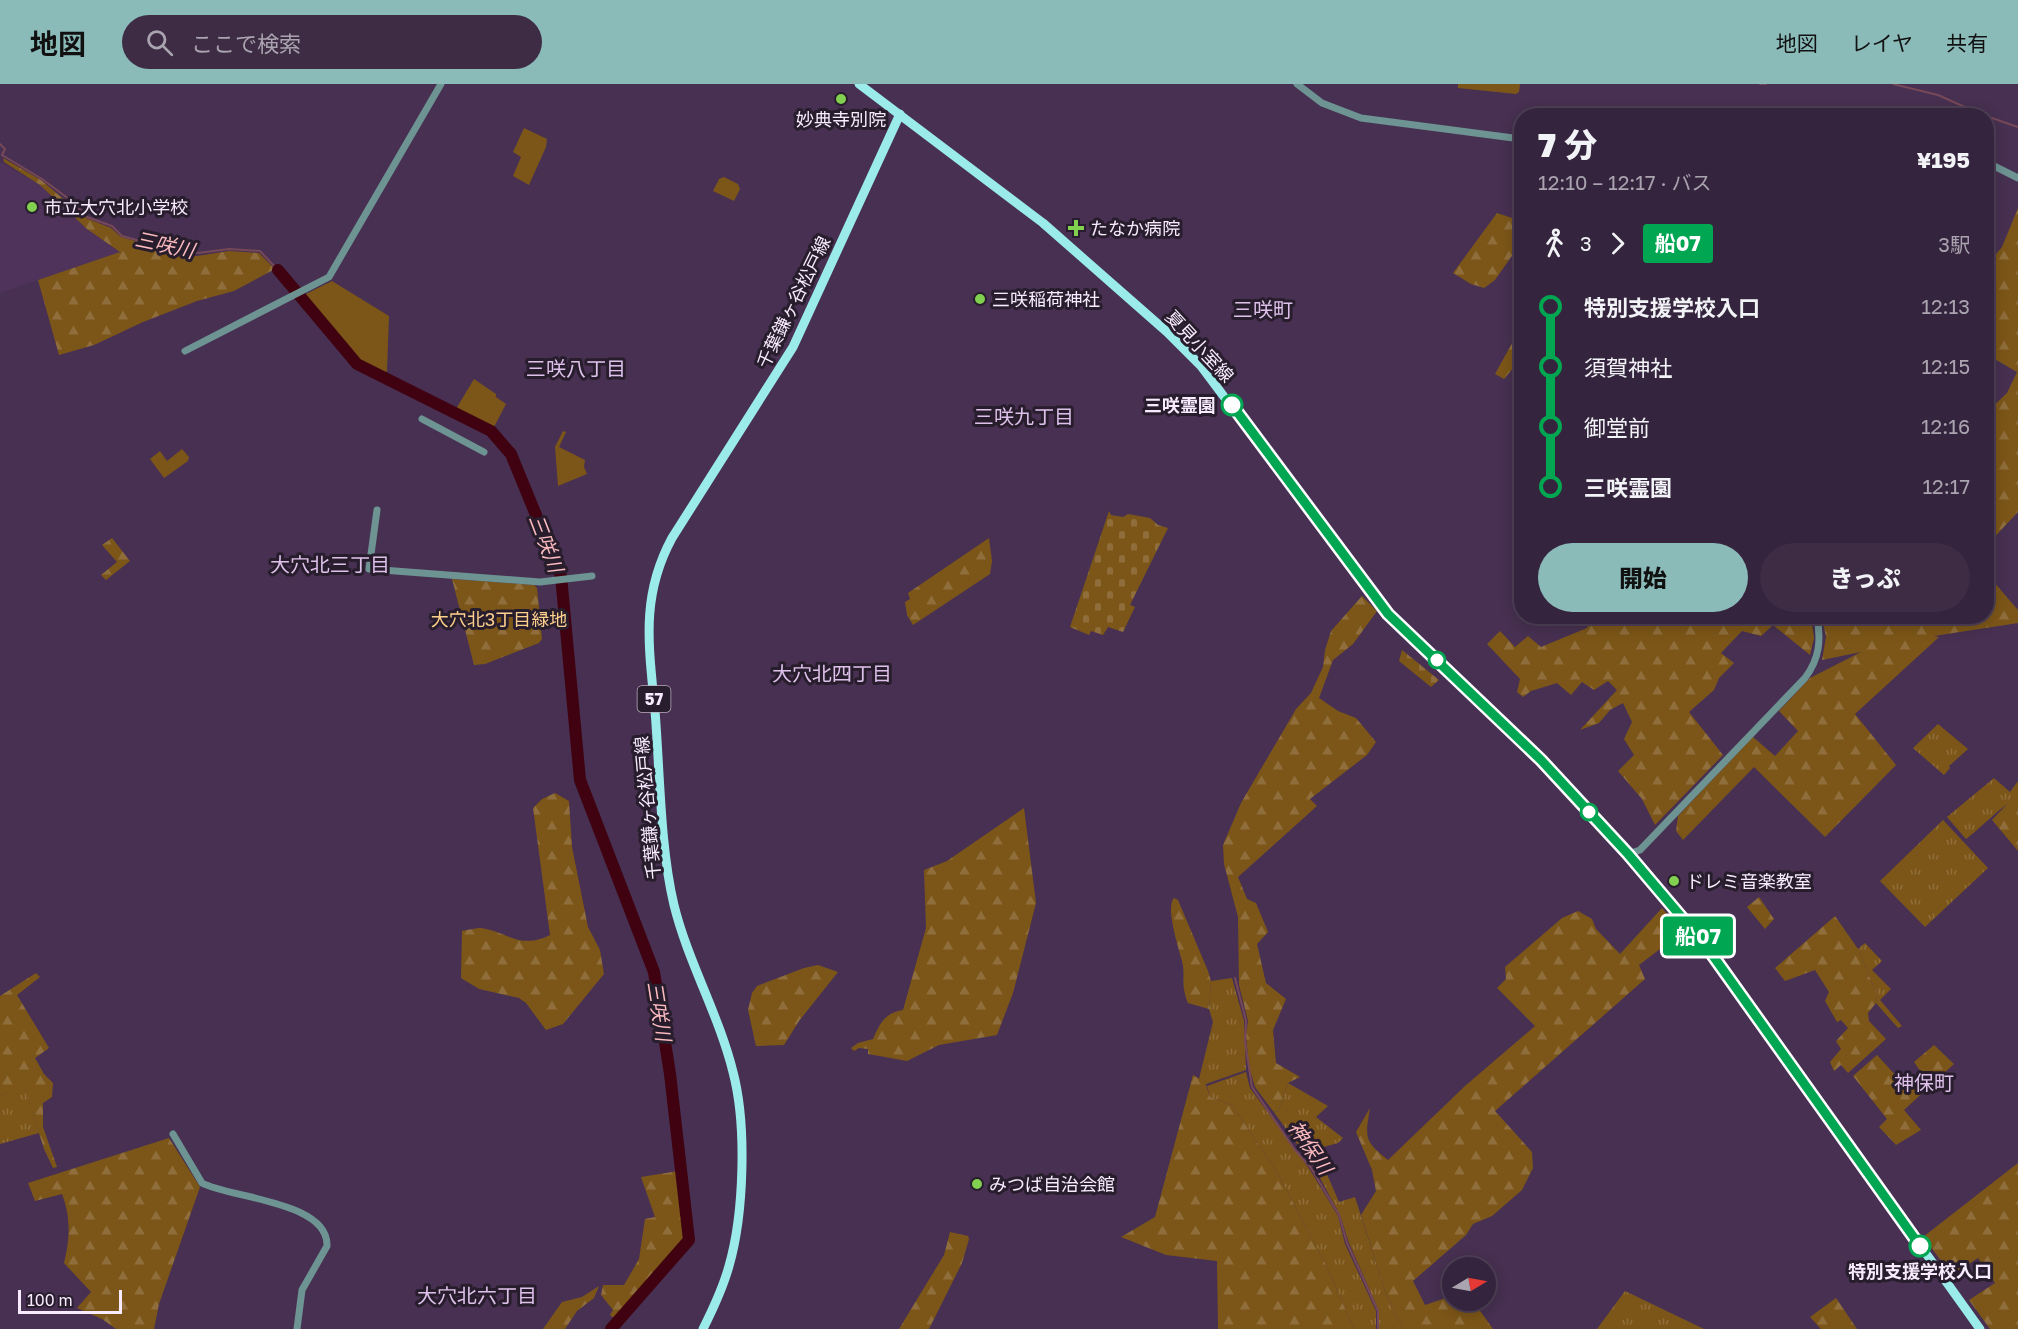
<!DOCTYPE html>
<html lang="ja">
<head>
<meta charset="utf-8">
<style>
	:root { --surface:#35243d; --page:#3d2c44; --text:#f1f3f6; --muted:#aaa4b0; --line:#4f4157; --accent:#8bbbb9 }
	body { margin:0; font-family:"Golos Text","Noto Sans JP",sans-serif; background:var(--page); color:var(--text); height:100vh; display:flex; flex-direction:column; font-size:22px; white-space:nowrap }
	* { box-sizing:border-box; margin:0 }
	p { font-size:20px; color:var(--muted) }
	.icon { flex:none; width:33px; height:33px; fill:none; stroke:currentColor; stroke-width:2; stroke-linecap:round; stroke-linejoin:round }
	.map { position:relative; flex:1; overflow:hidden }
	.panel { position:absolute; left:1514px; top:24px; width:480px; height:516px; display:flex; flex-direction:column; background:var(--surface); border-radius:24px; box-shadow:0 3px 15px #0003,0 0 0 2px var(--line) }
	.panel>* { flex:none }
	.badge { padding:0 12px; border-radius:4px; font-size:21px; line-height:39px }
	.needle { width:39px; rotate:80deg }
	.buttons { position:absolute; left:1442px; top:1173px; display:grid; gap:12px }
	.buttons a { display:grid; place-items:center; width:54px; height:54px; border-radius:50%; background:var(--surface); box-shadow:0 3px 15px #0003,0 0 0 2px var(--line); font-size:30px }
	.scale { position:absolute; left:18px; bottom:15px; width:104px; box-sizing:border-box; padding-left:6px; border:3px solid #f8eaff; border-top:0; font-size:16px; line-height:21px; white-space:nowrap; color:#f8eaff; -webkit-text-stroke:4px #281d2c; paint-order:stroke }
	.map>.badge { position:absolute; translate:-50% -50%; box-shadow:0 0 0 3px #fff }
	.legs { display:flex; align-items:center; gap:9px; height:66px; padding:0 24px; font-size:20px }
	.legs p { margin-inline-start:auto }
	.summary { display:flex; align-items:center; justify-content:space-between; height:102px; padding:0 24px }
	h1 { font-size:33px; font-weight:800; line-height:45px }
	.cta { display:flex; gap:12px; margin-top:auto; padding:12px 24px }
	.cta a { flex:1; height:69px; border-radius:36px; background:var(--accent); color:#111; font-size:24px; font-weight:800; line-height:69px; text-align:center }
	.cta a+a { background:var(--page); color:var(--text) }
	ul { padding:0 24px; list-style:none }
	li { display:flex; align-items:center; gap:21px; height:60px; font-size:22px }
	li i { display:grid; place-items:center; width:9px; height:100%; margin:0 8px; background:currentColor }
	li i::after { content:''; width:15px; height:15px; margin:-8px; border:4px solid; border-radius:50%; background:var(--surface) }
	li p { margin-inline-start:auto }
	li:first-child i { background:linear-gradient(#0000 50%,currentColor 0) }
	li:last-child i { background:linear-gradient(currentColor 50%,#0000 0) }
	header { display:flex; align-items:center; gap:36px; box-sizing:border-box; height:84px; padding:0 30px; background:var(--accent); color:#111 }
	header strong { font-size:28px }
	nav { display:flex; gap:33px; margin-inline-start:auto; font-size:21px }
	.search { width:420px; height:54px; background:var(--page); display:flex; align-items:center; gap:15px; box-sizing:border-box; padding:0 21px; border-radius:33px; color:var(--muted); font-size:22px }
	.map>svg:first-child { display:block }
	.built { fill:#4f335b }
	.grass { fill:url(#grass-tufts) }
	.forest { fill:url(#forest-firs) }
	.cemetery { fill:url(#cemetery-stones) }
	.park { fill:#7c5618 }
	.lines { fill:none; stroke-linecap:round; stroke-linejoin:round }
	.stream { stroke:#774858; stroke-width:2 }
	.river { stroke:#400210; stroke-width:12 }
	.minor { stroke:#6d9392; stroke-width:7 }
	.major { stroke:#9aebea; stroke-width:9 }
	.line-1-casing { stroke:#fff; stroke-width:14 }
	.line-1 { stroke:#00a651; stroke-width:9 }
	.poi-dot { fill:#81d050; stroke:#281d2c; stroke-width:2 }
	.stop-1-dot { fill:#fff; stroke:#00a651; stroke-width:3 }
	.labels { text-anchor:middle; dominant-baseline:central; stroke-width:6; stroke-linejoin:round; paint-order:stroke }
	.shield { fill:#281d2c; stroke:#baacc0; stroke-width:1.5 }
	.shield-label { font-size:16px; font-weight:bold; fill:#f8eaff }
	.poi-label { font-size:18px; fill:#f8eaff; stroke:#281d2c; text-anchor:start }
	.street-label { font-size:18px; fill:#f8eaff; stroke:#281d2c }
	.stop-label { font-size:18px; font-weight:bold; fill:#f8eaff; stroke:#281d2c; text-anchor:end }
	.park-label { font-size:18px; fill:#fed08e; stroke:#281d2c }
	.water-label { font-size:20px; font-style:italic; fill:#fbbbbf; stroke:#281d2c }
	.neighbourhood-label { font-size:20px; fill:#dec1eb; stroke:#281d2c }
</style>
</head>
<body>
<header>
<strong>地図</strong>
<div class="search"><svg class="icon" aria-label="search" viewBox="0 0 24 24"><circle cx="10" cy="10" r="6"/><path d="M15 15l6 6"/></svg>ここで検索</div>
<nav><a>地図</a><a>レイヤ</a><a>共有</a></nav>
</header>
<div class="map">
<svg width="2018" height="1245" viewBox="0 0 2018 1245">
	<defs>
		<pattern id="grass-tufts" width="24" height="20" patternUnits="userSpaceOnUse" patternTransform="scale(1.5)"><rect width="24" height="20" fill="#7c5618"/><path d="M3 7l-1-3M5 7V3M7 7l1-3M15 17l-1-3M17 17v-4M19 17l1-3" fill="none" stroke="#8f6e3b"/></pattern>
		<pattern id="forest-firs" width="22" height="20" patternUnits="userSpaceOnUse" patternTransform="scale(1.5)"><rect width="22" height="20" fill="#7c5618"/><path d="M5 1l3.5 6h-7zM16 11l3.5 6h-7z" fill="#8f6e3b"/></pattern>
		<pattern id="cemetery-stones" width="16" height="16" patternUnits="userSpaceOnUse" patternTransform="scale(1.5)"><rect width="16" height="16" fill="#7c5618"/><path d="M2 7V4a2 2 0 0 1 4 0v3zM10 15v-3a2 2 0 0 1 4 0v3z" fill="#8f6e3b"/></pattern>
	</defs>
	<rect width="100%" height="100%" fill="#473051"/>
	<path class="built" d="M0,78l40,23 47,44 33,23 -120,41z"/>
	<g class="grass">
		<path d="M1938,640l30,25 -19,17 1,2 -6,7 -31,-27z"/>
		<path d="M1994,694l16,14 8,-11v17c-14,5 -38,31 -52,41l-19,-22z"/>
		<path d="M1943,736l45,48 -63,59 -45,-46z"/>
		<path d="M1865,859l17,18 -10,9 19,19 -11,11 22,26 -4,2 -22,-25 1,-8 -19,-46z"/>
		<path d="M1232,894l12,43 2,49 -40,14 -7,-5 14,-57 -4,-13 2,-28z"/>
		<path d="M1246,988l4,16 60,82 28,46 7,28 31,67v18h-22l-27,-62 -50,-95 -45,-67 -22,-8 -3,-11z"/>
		<path d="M1288,999l40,23 -12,11 27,21 -5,5 -22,6 23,53 16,-5 31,97 17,35h-24v-18l-30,-68 -9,-28 -26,-48 -41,-56 5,1z"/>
		<path d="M25,1004l14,45 -39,11v-48z"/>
		<path d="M1625,1207l79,38h-107z"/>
	</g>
	<g class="forest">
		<path d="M3,74l38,22 45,38 25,10 10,9 60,17 16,2 32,-5 30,2 16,16 -41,22 -37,10 -54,21 -49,23 -35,10 -21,-75 82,-28 -33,-23 -47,-44 -36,-23z"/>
		<path d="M2018,124v304l-32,34v-133l21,-20 10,-21 -31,-18v-88l16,-19z"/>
		<path d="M1497,129l24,8v22l-26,37 -11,8 -13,-4 -18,-11z"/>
		<path d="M1521,243v32l-17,20 -9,-5z"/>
		<path d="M112,454l18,23 -24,19 -5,-5 16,-13 -15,-17z"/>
		<path d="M989,454l3,23 -2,13 -77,51 -6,-10 -2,-13 5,-3 -2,-6z"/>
		<path d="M1986,489l32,37v13l-84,13 5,1 -84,77 41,51 -71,72 -71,-70 -71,73 -7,-9 2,-15 75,-79 22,19 23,-25 -19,-20 31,-33 51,-26 -39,8 4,-23 -4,-20 164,-1z"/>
		<path d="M452,495l82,6 3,3 5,51 -3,4 -54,21 -11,1z"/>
		<path d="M1362,512l15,15 -24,33 -20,16 -14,38 19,13 18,7 20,24 -9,13 -57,44 7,7 -79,71 9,22 9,4 12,29 -11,12 9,39 20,16 -13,31 3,33 24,14 -12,6 -10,29 -5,-1 -18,-24 -6,-20 -3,-32 2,-14 -9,-36 -1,-68 -14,-53 -1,-19 18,-42 55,-94 15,-16 12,-26 2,-17 6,-19z"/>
		<path d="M1593,533h218l3,21 -4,17 -37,-30 -12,11 -19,-5 -21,22 13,10 -15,15 -5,12 -25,22 34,43 -68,70 -13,-26 -24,-28 16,-16 -10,-16 8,-17 -9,-19 -13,7 -11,13 -19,7 37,-40 -9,-9 -14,9 -12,-8 -11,13 -14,-12 -26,8 -8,6 -6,-5 3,-13 -33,-35 13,-13 15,16 13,-11 13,11 46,-19z"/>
		<path d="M555,709l14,8 3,46 16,80 12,23 4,24 -41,50 -17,6 -20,-27 -7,-5 -40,-9 -18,-11 1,-47c6,-1 14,-3 19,-3 27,4 39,22 69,7l-17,-127 9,-9z"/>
		<path d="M2018,714v53l-26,-31 18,-19z"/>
		<path d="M1024,724l12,95 -23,90 -16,42 -58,10 -32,16 -39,-7v-5l-9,-1 -5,3 -3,-3 7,-5 15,-4c7,-16 12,-26 30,-29l23,-82 -2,-58 23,-9z"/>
		<path d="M1759,813l15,22 -9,10 -18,-22z"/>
		<path d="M1174,814l4,2 30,71 3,10 -2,28 -21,-6c-8,-20 -2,-26 -6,-42 -3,-12 -17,-54 -8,-63z"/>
		<path d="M1662,824l25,29 -15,13 -8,-4 -25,19 6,14 -150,132 37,41 1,16 -11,22 -30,26 -19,8 -7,11 -53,46 12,24 27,-9v4l21,1 20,28h-90l-17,-35 -25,-79 15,-24 -4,-21 -16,-38 14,-24c-5,30 -6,33 18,52l77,-74 70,-60 -38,-38 9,-9 -1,-12 57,-49 16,-7 14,8 4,10 24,25z"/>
		<path d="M1835,832l23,33 19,46 -1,8 -8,10 1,8 17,18 -38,34 -7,-8 -7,6 -4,-9 11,-13 -5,-8 12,-13 -7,-8 -4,2 -12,-21 4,-9 -14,-22 -30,11 -10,-13z"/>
		<path d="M818,881l20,7 -39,49 -15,24 -28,1 -8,-36 4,-17 5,-7 47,-18z"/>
		<path d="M36,889l4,4 -23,18 32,53 -14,10 9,16 9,9 -1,14 -9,6v24l14,40 -4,1 -9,-19 -19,-60 -25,7v-100z"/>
		<path d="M1934,961l20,19 -50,46 17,20 -25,15 -17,-18 8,-8 -34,-43 24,-21 32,35 15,-14 -10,-14z"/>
		<path d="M1193,991l12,7 5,15 22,8 45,67 50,95 27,62h-136l-1,-68 -51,-6 -45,-18 34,-20z"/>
		<path d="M169,1054l31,49 -41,117 -5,25h-38l-14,-10 -25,-11 14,-16 -27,-29c6,-24 7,-45 -2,-69l-27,7 -7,-18z"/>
		<path d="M2018,1079v166h-28l-21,-29 26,-17 -17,-25 -26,17 -29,-38z"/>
		<path d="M678,1087l8,66 -70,83 -6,-5 3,-5 -12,-15 2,-10h21l15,-26 6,-40 10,-2 -14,-40z"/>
		<path d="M950,1148l18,4 1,3 -7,24 -33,66h-30l45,-74z"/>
		<path d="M599,1202l-5,12 -17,13 -12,18h-22l19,-27 20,-5z"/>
		<path d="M1836,1214l21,31h-36l-11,-12z"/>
	</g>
	<g class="cemetery">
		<path d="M1109,427l2,4 12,2 5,-3 22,4 8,7 10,3 -38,77 5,2 -12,25 -15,-5 -5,8 -12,-4 -2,4 -19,-8z"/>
		<path d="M1402,566l37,30 -8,7 -32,-26z"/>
	</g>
	<g class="park">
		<path d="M1458,0h62l-1,8 -3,2 -58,-6z"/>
		<path d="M524,44l23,11 -1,8 -17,38 -16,-9 8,-19 -8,-5z"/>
		<path d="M724,93l14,7 2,5 -6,12 -21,-10 6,-12z"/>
		<path d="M332,197l57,35 -2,55 -4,3 -25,-12 -56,-66z"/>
		<path d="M474,295l22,15v3l10,7 -13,25 -37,-20z"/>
		<path d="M563,347l3,1 -7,15 26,13 -1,7 3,7 -29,12 -3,-39z"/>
		<path d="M182,365l7,8 -1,4 -24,17 -14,-19 10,-8 7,10z"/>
	</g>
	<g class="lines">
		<g class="stream">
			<path d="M1760,0h6"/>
			<path d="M1893,0l45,11 47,21"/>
			<path d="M1986,32l32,11"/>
			<path d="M0,60l5,5 -3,6 40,24 31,23 14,15 25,9 10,10 32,9 44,8 31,-4 31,2 18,19"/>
			<path d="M1235,894l11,43 -1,21 7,45 43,63 16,18 28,47 8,28 31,68v18"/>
		</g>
		<path class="river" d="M278,186l79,94 134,67 20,23 50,122 19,204 74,192 16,102 19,166 -78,89"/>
		<g class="minor">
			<path d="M1297,0l25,19 39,15 160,21"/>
			<path d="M1986,78l32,16"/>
			<path d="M185,267l144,-74 112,-193"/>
			<path d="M422,335l62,33"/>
			<path d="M377,426l-8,59 171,13 52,-6"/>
			<path d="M1628,770l12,-4 165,-172c15,-20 16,-38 12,-62"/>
			<path d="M173,1050l29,49c27,15 127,18 125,63l-25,44 -5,39"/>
		</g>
		<g class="major">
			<path d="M859,0l184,139 124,109 34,34 186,248 154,146 87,94 78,92 274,383"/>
			<path d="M703,1245c10,-20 20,-41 26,-63 15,-52 18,-141 4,-194 -14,-57 -45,-110 -59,-167 -14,-58 -14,-134 -19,-194 -6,-64 -15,-114 17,-173l121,-191 107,-233"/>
		</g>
	</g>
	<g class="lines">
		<defs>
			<path id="line-1" d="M1232,321l156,209 153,146 87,94 78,92 214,300"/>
		</defs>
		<use href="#line-1" class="line-1-casing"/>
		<use href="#line-1" class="line-1"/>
	</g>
	<g class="poi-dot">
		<circle cx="841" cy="15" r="6"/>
		<circle cx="32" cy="123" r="6"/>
		<path d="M1073 135h6v6h6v6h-6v6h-6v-6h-6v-6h6z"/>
		<circle cx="980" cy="215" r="6"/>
		<circle cx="1674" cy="797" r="6"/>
		<circle cx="977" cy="1100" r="6"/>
	</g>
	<g class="stop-1-dot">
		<circle cx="1232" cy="321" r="10"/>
		<circle cx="1437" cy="576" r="8"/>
		<circle cx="1589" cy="728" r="8"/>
		<circle cx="1920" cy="1162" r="10"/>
	</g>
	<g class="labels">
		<rect class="shield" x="637.5" y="602" width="33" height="26" rx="4.5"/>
		<g class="shield-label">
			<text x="654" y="615">57</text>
		</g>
		<g class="poi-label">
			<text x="841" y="35" text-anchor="middle">妙典寺別院</text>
			<text x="44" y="123">市立大穴北小学校</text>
			<text x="1090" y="144">たなか病院</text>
			<text x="992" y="215">三咲稲荷神社</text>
			<text x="1686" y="797">ドレミ音楽教室</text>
			<text x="989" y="1100">みつば自治会館</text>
		</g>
		<g class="street-label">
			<text transform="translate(793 218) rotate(-64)">千葉鎌ヶ谷松戸線</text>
			<text transform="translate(1200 262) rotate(47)">夏見小室線</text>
			<text transform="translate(647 724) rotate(-95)">千葉鎌ヶ谷松戸線</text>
		</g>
		<g class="stop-label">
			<text x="1216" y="321">三咲霊園</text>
			<text x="1920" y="1187" text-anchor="middle">特別支援学校入口</text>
		</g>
		<g class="park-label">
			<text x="499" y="535">大穴北3丁目緑地</text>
		</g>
		<g class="water-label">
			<text transform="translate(165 160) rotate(12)">三咲川</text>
			<text transform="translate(547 459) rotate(69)">三咲川</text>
			<text transform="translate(660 927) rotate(81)">三咲川</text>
			<text transform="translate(1311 1063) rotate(55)">神保川</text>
		</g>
		<g class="neighbourhood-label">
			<text x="1263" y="225">三咲町</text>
			<text x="576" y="284">三咲八丁目</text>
			<text x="1024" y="332">三咲九丁目</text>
			<text x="330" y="480">大穴北三丁目</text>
			<text x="832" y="589">大穴北四丁目</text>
			<text x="1924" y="998">神保町</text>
			<text x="477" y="1211">大穴北六丁目</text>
		</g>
	</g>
</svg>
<div class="buttons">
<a><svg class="needle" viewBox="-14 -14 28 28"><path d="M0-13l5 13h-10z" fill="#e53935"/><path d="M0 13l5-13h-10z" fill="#aaa4b0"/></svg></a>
</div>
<div class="scale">100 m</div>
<b class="badge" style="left:1698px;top:852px;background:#00a651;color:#fff">船07</b>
<section class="panel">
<div class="summary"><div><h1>7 分</h1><p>12:10 – 12:17 · バス</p></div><b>¥195</b></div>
<div class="legs"><svg class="icon" aria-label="walk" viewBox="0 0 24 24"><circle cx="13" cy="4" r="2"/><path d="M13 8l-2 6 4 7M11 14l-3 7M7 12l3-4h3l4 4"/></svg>3<svg class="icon" aria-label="forward" viewBox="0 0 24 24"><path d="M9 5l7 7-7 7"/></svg><b class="badge" style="background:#00a651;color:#fff">船07</b><p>3駅</p></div>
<ul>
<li><i style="color:#00a651"></i><b>特別支援学校入口</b><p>12:13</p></li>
<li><i style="color:#00a651"></i><span>須賀神社</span><p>12:15</p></li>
<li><i style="color:#00a651"></i><span>御堂前</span><p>12:16</p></li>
<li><i style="color:#00a651"></i><b>三咲霊園</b><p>12:17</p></li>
</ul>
<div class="cta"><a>開始</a><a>きっぷ</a></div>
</section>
</div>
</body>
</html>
